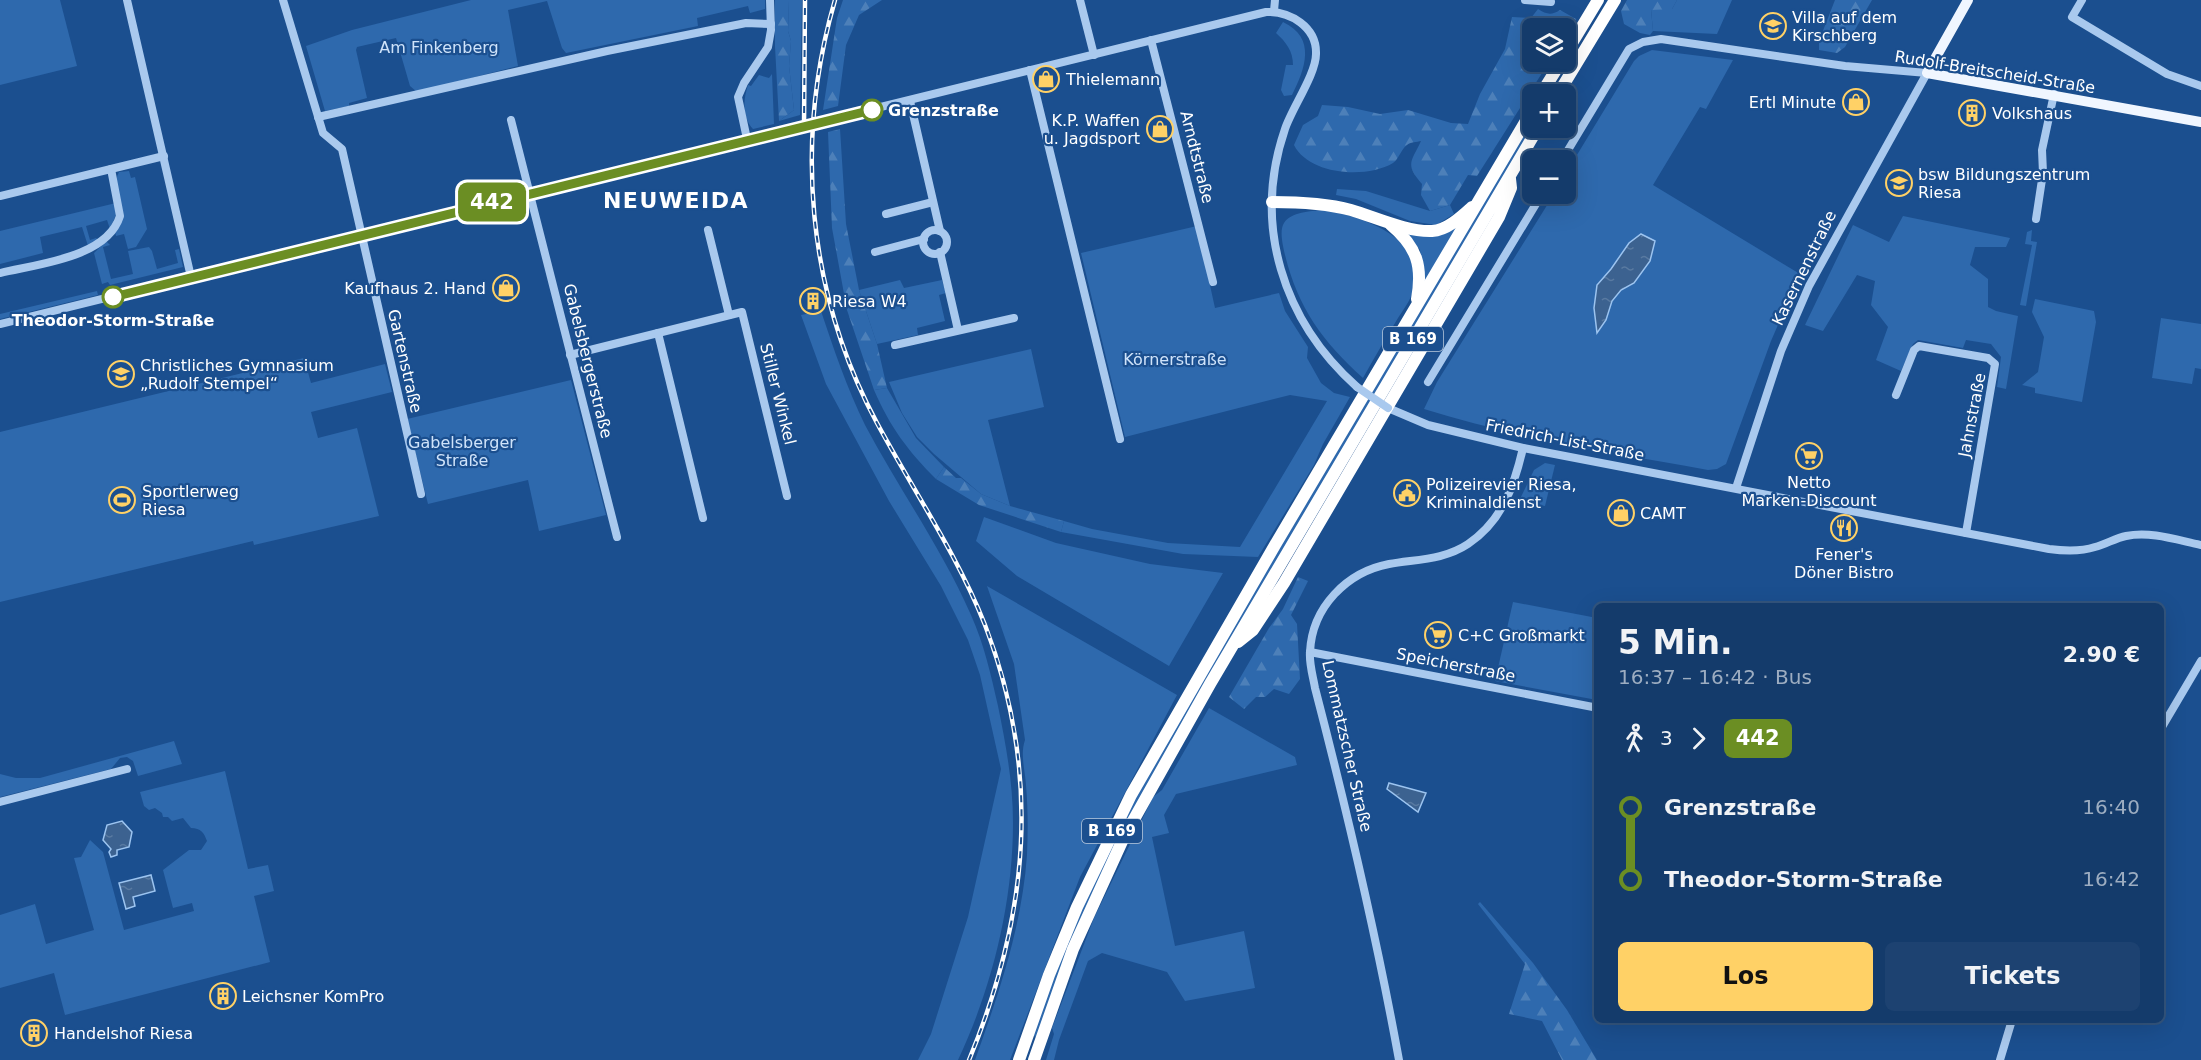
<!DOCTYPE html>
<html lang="de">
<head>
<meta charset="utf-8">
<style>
	:root { --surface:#143b6b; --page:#1d4271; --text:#f1f3f6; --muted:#9dadc1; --line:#33557e; --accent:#ffd166 }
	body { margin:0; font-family:"DejaVu Sans",sans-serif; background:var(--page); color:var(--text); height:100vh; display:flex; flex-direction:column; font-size:22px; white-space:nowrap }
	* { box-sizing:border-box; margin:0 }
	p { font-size:20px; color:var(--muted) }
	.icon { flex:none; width:33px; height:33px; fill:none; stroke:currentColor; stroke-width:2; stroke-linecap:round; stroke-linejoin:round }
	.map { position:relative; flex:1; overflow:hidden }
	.drawer { position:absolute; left:1594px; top:603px; width:570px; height:420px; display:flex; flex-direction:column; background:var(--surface); border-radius:9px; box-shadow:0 6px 24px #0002,0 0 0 2px var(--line) }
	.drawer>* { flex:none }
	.badge { padding:0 12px; border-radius:9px; font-size:21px; line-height:39px }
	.buttons { position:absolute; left:1522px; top:18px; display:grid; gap:12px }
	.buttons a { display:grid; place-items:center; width:54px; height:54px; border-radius:9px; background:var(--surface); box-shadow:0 6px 24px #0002,0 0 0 2px var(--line); font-size:30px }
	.map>.badge { position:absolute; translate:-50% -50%; box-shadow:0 0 0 3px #fff }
	.legs { display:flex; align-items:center; gap:9px; height:66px; padding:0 24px; font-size:20px }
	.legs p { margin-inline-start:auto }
	.summary { display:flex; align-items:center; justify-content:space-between; height:102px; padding:0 24px }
	h1 { font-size:33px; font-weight:700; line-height:45px }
	.primary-button { display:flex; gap:12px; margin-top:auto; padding:12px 24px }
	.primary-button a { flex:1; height:69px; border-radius:9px; background:var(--accent); color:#111; font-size:24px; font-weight:700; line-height:69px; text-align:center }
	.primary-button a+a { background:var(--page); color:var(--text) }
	ul { padding:0 24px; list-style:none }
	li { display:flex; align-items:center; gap:21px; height:72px; font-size:22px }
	li i { display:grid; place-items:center; width:9px; height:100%; margin:0 8px; background:currentColor }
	li i::after { content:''; width:15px; height:15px; margin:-8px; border:4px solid; border-radius:50%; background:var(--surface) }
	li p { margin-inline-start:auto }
	li:first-child i { background:linear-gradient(#0000 50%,currentColor 0) }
	li:last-child i { background:linear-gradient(currentColor 50%,#0000 0) }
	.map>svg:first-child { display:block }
	.green { fill:#2e69ad }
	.forest { fill:url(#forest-firs) }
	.water { fill:url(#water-ripples); stroke:#9cc4f0; stroke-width:1.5 }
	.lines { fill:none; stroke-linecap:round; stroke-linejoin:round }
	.minor { stroke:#a9c9ee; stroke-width:8 }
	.major { stroke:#f0f6ff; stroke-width:10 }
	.highway { stroke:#fff; stroke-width:12 }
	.rail-casing { stroke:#fff; stroke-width:4.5 }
	.rail { stroke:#1b4f8f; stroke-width:2; stroke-dasharray:7; stroke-linecap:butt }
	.minor-bridge { stroke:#a9c9ee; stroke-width:8 }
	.line-1-casing { stroke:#fff; stroke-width:14 }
	.line-1 { stroke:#6b8e23; stroke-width:9 }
	.stop-1-dot { fill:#fff; stroke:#6b8e23; stroke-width:3 }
	.labels { text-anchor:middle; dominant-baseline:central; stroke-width:4.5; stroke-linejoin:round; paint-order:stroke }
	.shield { fill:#1b4f8f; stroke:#bbcadd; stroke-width:1.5 }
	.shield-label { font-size:15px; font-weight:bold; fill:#fff }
	.poi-label { font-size:16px; fill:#fff; stroke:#1b4f8f; text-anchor:start }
	.park-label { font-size:16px; fill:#cfe3fa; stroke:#1b4f8f }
	.street-label { font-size:16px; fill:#fff; stroke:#1b4f8f }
	.stop-label { font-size:16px; font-weight:bold; fill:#fff; stroke:#1b4f8f; text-anchor:start }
	.district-label { font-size:22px; font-weight:bold; letter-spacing:1.5px; fill:#fff; stroke:#1b4f8f }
</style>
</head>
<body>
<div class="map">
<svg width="2201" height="1060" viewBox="0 0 2201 1060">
	<defs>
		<pattern id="forest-firs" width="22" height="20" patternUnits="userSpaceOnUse" patternTransform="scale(1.5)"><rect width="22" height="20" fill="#2e69ad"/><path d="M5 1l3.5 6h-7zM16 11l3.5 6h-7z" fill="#4d80b9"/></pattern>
		<pattern id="water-ripples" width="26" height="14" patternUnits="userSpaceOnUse" patternTransform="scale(1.5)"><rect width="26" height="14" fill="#3c6290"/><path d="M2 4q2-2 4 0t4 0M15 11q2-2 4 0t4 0" fill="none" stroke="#597aa1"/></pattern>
	</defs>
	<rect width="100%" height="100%" fill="#1b4f8f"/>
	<g class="green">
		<path d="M0,0h60l17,66 -77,19z"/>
		<path d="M471,0h294v9l-15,4 -2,-7 -51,12 1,8 -132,27 -4,-5 -15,-47 -39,9 10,56 -101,26 -7,-6 -14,-48 -39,9 -1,3 11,48 -18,5v3l-24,5 -19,-65 46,-16z"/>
		<path d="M789,0h13l-2,115 -21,6 15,-11 -5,-44 2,-25 -3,-10z"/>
		<path d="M1677,0h55l-15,34 -64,-3 -2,-22h21z"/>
		<path d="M1283,22c34,16 22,47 9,73l-8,1 -3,-6 5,-25h7c0,-14 -7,-23 -17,-32z"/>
		<path d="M1652,50l81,10 -27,49 -6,-2 -47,78 147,89 -29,67 -45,123 -9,5 -9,1c-95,-17 -191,-32 -284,-61l13,-27 117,-188h12v-21l68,-112 5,-5z"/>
		<path d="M772,74l2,50 -21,5c-11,-12 -10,-29 -5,-44l3,1 8,-11 10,3z"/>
		<path d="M1533,119v9l-378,642 -119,267 -4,-2 48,-124 56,-115 63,-111z"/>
		<path d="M129,171l2,7 4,-1 12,52 -11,18 -8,2 -4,-15 -8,2 -1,-4c19,-26 -7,-39 4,-60z"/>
		<path d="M1337,189l29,2 64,20 20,-6 4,9 -18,11 -26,-4 -54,-22 -20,-4z"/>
		<path d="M116,203l2,7 -8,19 -3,-9 -21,6 4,14 6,-2 2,2 -10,6 -6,-19 -42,10 3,16 -43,11v-33z"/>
		<path d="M1322,210c40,6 107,28 91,80 -2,10 -10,20 -15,28 -12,20 -24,40 -35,60 -40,-36 -65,-70 -78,-123 -2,-9 -6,-24 -1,-32 7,-11 27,-12 38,-13z"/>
		<path d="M1903,216l107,22 -4,9h-31l-5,18 18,14v28l8,4 22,5 -12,73 -9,-2 4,-30 -10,-13 -25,-4 -3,8 -45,-8 -5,4 -12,27 -25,-11 12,-33 -17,-22 4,-24 -18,-6 -34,56 -18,-6 48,-100 36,17z"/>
		<path d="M1460,222l-35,60 -2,-1 -3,-31 -15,-18z"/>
		<path d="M1197,226l18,82 64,-15 6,18 23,36 -1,11 14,25 13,10 16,4 -27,47 -9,21 -56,92 -75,-3 -122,-22 3,-11 28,8 76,14 72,4 87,-146 -37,-6 -165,42 -44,-184z"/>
		<path d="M2032,230l-1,11 6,1 -11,64 -6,-1 12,-60 -7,-1 2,-12z"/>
		<path d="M106,241l4,4 -7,2 8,32 22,-5 -5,-23 21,-4 3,4 5,18 21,-6 -3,-13 4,-1 4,18 -73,18 -2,-3 -6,2 -8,-31z"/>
		<path d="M900,280l4,8 38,-8 4,13 -7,2 6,26 -28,7 1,7 -41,9 -18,-54z"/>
		<path d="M97,291l1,4 -98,24v-5z"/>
		<path d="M2035,299l59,12 2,11 -14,80 -47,-9v-5l-13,-3 16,-13 6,-35 -12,-25z"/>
		<path d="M821,311c13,39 26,77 44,114 34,64 77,124 106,190 13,29 20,60 27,91 8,39 15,77 15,117 0,80 -21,165 -55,237h-40l13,-26 37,-117 33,-148 -21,-94 -12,-35 -27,-54 -52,-85 -63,-117 -25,-69z"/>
		<path d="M2161,318l40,6v45l-6,-1 -3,16 -40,-6z"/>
		<path d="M1031,349l13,58 -56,13 22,86 -29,-12 -47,-40 -17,-17 -15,-24 -13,-31z"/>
		<path d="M304,358l7,25 74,-19 7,28 -81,20 7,26 39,-10 22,88 -125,29 -1,-4 -253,61v-170z"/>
		<path d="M571,380l35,135 -67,16 -11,-51 -100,24 -21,-85z"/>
		<path d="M887,388l29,50 28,29 -8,12c-28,-28 -46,-52 -62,-89z"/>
		<path d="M1545,463l10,2 -10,41 -26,-5 15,-31z"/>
		<path d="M984,517l72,26 94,21 73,9 -54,93 -152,-90 -41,-35z"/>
		<path d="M987,586l190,109 -97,182 -70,183h-35c24,-67 47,-134 52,-205 1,-23 1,-47 -1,-70 -1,-15 -6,-31 -1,-45l-11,-76z"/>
		<path d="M1513,602l84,16v82l-102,-19z"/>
		<path d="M1209,708l86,49 2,8 -121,29 -12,21 5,18 -17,4 23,109 69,-15 11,57 -70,13 -18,-29 -65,-19 -14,8 -29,79 -5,20h-8l8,-26 -2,-6 42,-110 59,-121 9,-7z"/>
		<path d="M174,741l8,23 -44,12 -5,-15 -6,-4 -7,1 -9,11 -111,28v-23l16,4h24z"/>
		<path d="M225,771l23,98 20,-4 6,26 -20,5 16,66 -205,53 -11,-42 -54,15v-73l35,-11 11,40 48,-14 -20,-72 7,-1 9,-17 13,12 21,78 70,-19 -2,-8 -19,5 -10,-38 26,-20h12l6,-9c-3,-8 -6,-13 -16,-13l-8,-10 -11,3 -4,-4h-5l-1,-4 -7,-5 -6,2 -5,-4 -4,-14z"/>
	</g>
	<g class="forest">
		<path d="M775,0h14l-1,31 3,10 -2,25 5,44 -15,11 -4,-75z"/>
		<path d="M843,0h39l-23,15 -13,30 -8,61 -15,4 14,-92z"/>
		<path d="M1627,0h50l-5,9 -21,1 2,21 -3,4 -10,-2 -16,-9 -3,-13z"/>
		<path d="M1835,0h37l-27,47 -8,6 -18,-3v-9z"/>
		<path d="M1538,9c8,5 13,7 22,1l16,9 -10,16v-7h-33v34h16l-72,114 -9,-1 -18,30 -20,6 -9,-16 1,-11c-18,-20 -10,-23 -1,-43 -4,1 -11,1 -14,4 -6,4 -8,14 -14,18 -27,16 -84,12 -99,-18l9,-20 15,-9 4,-11 26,2 32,7 28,-4 43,13 17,1 12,-30 25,-45 7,-32 19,1z"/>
		<path d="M840,129l6,95 13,66 18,54 10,44 -13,2 -27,-80 -15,-82 -4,-96z"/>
		<path d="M944,467l12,11h5l20,16 29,12 54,15 -3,11 -82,-27 -43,-26z"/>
		<path d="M1298,577l10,4 -17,34 6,9 3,55 -11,15 -15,-5 -9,8h-9l-12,12 -15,-12 40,-69 14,-19z"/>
		<path d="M1480,902l53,61 34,47 30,50h-35l-20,-39 -33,-7 16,-50 -47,-60z"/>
	</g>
	<g class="water">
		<path d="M1641,234l14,7 -5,20 -16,22 -13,7 -9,11 -6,19 -9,13 -3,-25 3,-23 14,-16 18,-26z"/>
		<path d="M1389,783l37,10 -8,19 -31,-23z"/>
		<path d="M122,821l10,11 -3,15 -12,3v5l-6,2 -2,-5 2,-3 -8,-9 4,-15z"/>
		<path d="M151,875l4,16 -22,6 2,9 -9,3 -7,-26z"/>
	</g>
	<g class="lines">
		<g class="minor">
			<path d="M127,0l64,277"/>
			<path d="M283,0l40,133 19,16 79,345"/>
			<path d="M1080,0l14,55"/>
			<path d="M1525,0l26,2"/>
			<path d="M2082,0l-10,17 95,57 34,12"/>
			<path d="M1274,11l1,-11"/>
			<path d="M1151,40l62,242"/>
			<path d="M1030,70l90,369"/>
			<path d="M910,101l30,130"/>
			<path d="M318,117l289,-66 139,-28 25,1"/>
			<path d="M836,118l430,-106c24,-1 51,15 50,42 0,20 -24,54 -31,75 -33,96 -2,192 72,258"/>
			<path d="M511,120l106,417"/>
			<path d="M747,139l-9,-42 6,-14 24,-36 3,-17 -1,-30"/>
			<path d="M1562,160l67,-111 14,-7 18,-3 184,27 82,7 -118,213 -28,65 -45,137"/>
			<path d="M0,196l164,-40"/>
			<path d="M886,214l47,-12"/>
			<path d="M2036,219l7,-46 -1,-23 12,-56"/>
			<path d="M708,230l21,85"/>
			<circle cx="935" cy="242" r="12"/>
			<path d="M875,252l49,-13"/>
			<path d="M940,252l18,78"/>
			<path d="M0,273c37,-9 107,-15 120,-57l-9,-47"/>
			<path d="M0,324l778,-192"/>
			<path d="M658,333l45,185"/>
			<path d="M895,345l119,-27"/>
			<path d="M570,355l172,-43 45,184"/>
			<path d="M1428,382l114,-188"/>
			<path d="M1896,395l18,-45 5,-4 69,12 7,6 -29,169"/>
			<path d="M1388,408l40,17 95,23 526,101c15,2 31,3 46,-2 11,-3 21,-9 31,-11 25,-5 51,4 75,9"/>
			<path d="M1310,652l288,56"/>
			<path d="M2162,727l39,-66"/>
			<path d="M0,802l127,-33"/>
			<path d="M1399,1060c-23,-126 -52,-249 -84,-372 -2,-12 -6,-24 -5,-36 2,-45 37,-80 79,-88 28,-5 55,-4 79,-20 34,-23 46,-57 55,-96"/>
			<path d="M2000,1060l12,-40"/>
		</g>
		<path class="major" d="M1968,0l-41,73 274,49"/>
		<g class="highway">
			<path d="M1566,53l32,-53"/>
			<path d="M1541,94l20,-32"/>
			<path d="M1558,94l57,-94"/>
			<path d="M1272,202c26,0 53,1 79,8 24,7 56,22 81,21 15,-1 29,-14 40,-24"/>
			<path d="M1391,225c26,22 32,41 26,74"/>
			<path d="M1238,642l15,-12 31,-47 215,-366 12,-29 -1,-9"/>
			<path d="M1019,1060l30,-85 28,-68 54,-112 144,-250 258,-436"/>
			<path d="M1034,1060l39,-111 51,-112 86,-153 328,-556"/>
		</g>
		<defs>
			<g id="rail">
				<path d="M835,0c-41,141 -28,293 42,423 36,67 80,131 108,202 57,149 44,290 -16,435"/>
				<path d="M804,127l1,-127"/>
			</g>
		</defs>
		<use href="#rail" class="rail-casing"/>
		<use href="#rail" class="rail"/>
		<g class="minor-bridge">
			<path d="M778,132l58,-14"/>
			<path d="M1357,387l31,21"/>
		</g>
	</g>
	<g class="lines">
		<defs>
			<path id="line-1" d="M113,297l759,-187"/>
		</defs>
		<use href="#line-1" class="line-1-casing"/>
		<use href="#line-1" class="line-1"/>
	</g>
	<defs>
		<symbol id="school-ring" viewBox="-11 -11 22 22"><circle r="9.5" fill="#1b4f8f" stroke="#ffd166" stroke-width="1.5"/><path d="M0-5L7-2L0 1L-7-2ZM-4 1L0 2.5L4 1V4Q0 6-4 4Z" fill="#ffd166"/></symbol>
		<symbol id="shop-ring" viewBox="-11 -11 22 22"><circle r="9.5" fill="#1b4f8f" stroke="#ffd166" stroke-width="1.5"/><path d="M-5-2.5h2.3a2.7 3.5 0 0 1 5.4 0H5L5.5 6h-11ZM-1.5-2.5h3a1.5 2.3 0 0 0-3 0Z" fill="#ffd166"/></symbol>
		<symbol id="building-ring" viewBox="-11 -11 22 22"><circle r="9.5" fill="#1b4f8f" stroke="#ffd166" stroke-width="1.5"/><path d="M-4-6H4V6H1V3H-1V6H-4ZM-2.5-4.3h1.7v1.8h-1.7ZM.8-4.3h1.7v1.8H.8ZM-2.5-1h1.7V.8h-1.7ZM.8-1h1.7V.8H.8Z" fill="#ffd166"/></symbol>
		<symbol id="university-ring" viewBox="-11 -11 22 22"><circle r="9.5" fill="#1b4f8f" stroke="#ffd166" stroke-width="1.5"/><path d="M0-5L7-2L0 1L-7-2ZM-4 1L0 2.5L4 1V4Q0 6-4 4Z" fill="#ffd166"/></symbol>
		<symbol id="supermarket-ring" viewBox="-11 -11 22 22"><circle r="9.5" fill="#1b4f8f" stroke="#ffd166" stroke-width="1.5"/><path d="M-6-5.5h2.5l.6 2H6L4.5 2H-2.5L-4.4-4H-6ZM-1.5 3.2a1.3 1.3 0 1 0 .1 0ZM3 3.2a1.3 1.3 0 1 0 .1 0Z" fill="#ffd166"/></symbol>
		<symbol id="civic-ring" viewBox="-11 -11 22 22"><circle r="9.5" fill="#1b4f8f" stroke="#ffd166" stroke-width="1.5"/><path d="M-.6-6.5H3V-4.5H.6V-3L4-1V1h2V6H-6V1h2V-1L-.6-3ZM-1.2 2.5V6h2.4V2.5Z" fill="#ffd166"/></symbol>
		<symbol id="stadium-ring" viewBox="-11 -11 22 22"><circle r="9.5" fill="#1b4f8f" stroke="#ffd166" stroke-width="1.5"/><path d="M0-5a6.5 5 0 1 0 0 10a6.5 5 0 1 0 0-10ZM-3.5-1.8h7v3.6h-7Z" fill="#ffd166"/></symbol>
		<symbol id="restaurant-ring" viewBox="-11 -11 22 22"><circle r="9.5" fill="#1b4f8f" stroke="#ffd166" stroke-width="1.5"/><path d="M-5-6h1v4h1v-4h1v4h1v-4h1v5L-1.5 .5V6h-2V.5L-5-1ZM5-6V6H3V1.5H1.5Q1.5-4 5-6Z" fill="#ffd166"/></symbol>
	</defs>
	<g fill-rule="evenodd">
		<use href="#school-ring" x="1758" y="11" width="30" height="30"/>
		<use href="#shop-ring" x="1031" y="64" width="30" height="30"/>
		<use href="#shop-ring" x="1841" y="87" width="30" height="30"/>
		<use href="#building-ring" x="1957" y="98" width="30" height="30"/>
		<use href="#shop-ring" x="1145" y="114" width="30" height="30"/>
		<use href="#university-ring" x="1884" y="168" width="30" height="30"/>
		<use href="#shop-ring" x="491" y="273" width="30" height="30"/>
		<use href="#building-ring" x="798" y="286" width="30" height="30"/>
		<use href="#school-ring" x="106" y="359" width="30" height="30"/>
		<use href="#supermarket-ring" x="1794" y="441" width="30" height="30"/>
		<use href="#civic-ring" x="1392" y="478" width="30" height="30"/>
		<use href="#stadium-ring" x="107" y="485" width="30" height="30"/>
		<use href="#shop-ring" x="1606" y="498" width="30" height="30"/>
		<use href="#restaurant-ring" x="1829" y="513" width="30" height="30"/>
		<use href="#supermarket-ring" x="1423" y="620" width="30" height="30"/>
		<use href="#building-ring" x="208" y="981" width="30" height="30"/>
		<use href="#building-ring" x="19" y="1018" width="30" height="30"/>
	</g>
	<g class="stop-1-dot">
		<circle cx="872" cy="110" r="10"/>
		<circle cx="113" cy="297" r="10"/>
	</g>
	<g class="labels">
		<g class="shield">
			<rect x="1383" y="327" width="60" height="24" rx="4.5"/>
			<rect x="1082" y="819" width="60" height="24" rx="4.5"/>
		</g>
		<g class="shield-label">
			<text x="1413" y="339">B 169</text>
			<text x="1112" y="831">B 169</text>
		</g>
		<g class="poi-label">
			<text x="1792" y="17">Villa auf dem<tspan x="1792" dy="18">Kirschberg</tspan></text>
			<text x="1066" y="79">Thielemann</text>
			<text x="1836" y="102" text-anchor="end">Ertl Minute</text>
			<text x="1992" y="113">Volkshaus</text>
			<text x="1140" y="120" text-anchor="end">K.P. Waffen<tspan x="1140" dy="18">u. Jagdsport</tspan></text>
			<text x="1918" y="174">bsw Bildungszentrum<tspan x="1918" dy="18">Riesa</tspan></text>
			<text x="486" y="288" text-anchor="end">Kaufhaus 2. Hand</text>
			<text x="832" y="301">Riesa W4</text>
			<text x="140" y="365">Christliches Gymnasium<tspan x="140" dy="18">„Rudolf Stempel“</tspan></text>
			<text x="1809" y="482" text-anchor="middle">Netto<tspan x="1809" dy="18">Marken-Discount</tspan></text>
			<text x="1426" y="484">Polizeirevier Riesa,<tspan x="1426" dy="18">Kriminaldienst</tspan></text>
			<text x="142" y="491">Sportlerweg<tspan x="142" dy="18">Riesa</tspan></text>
			<text x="1640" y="513">CAMT</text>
			<text x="1844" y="554" text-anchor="middle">Fener's<tspan x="1844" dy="18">Döner Bistro</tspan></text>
			<text x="1458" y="635">C+C Großmarkt</text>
			<text x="242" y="996">Leichsner KomPro</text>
			<text x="54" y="1033">Handelshof Riesa</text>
		</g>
		<g class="park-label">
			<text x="439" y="47">Am Finkenberg</text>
			<text x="1175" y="359">Körnerstraße</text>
			<text x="462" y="442">Gabelsberger<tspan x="462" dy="18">Straße</tspan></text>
		</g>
		<g class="street-label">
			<text transform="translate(1995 72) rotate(9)">Rudolf-Breitscheid-Straße</text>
			<text transform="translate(1197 157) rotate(76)">Arndtstraße</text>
			<text transform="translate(1804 268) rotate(-64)">Kasernenstraße</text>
			<text transform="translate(405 361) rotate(77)">Gartenstraße</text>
			<text transform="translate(588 361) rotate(76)">Gabelsbergerstraße</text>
			<text transform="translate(778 394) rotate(76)">Stiller Winkel</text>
			<text transform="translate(1972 415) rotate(-79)">Jahnstraße</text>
			<text transform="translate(1565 440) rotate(11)">Friedrich-List-Straße</text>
			<text transform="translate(1456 665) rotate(11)">Speicherstraße</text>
			<text transform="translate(1347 746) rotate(77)">Lommatzscher Straße</text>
		</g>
		<g class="stop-label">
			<text x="888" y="110">Grenzstraße</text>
			<text x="113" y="320" text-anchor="middle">Theodor-Storm-Straße</text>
		</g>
		<g class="district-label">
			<text x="676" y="200">NEUWEIDA</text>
		</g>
	</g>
</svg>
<div class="buttons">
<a><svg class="icon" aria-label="layers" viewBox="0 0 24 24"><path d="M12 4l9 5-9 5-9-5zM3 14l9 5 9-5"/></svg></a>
<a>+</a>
<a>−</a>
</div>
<b class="badge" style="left:492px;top:202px;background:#6b8e23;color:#fff">442</b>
<section class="drawer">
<div class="summary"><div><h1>5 Min.</h1><p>16:37 – 16:42 · Bus</p></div><b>2.90 €</b></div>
<div class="legs"><svg class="icon" aria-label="walk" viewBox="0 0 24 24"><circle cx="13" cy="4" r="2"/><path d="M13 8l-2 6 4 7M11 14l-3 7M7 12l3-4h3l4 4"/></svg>3<svg class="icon" aria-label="forward" viewBox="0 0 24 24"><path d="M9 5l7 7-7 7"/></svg><b class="badge" style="background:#6b8e23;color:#fff">442</b></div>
<ul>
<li><i style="color:#6b8e23"></i><b>Grenzstraße</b><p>16:40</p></li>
<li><i style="color:#6b8e23"></i><b>Theodor-Storm-Straße</b><p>16:42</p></li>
</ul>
<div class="primary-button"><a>Los</a><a>Tickets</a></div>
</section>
</div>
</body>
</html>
